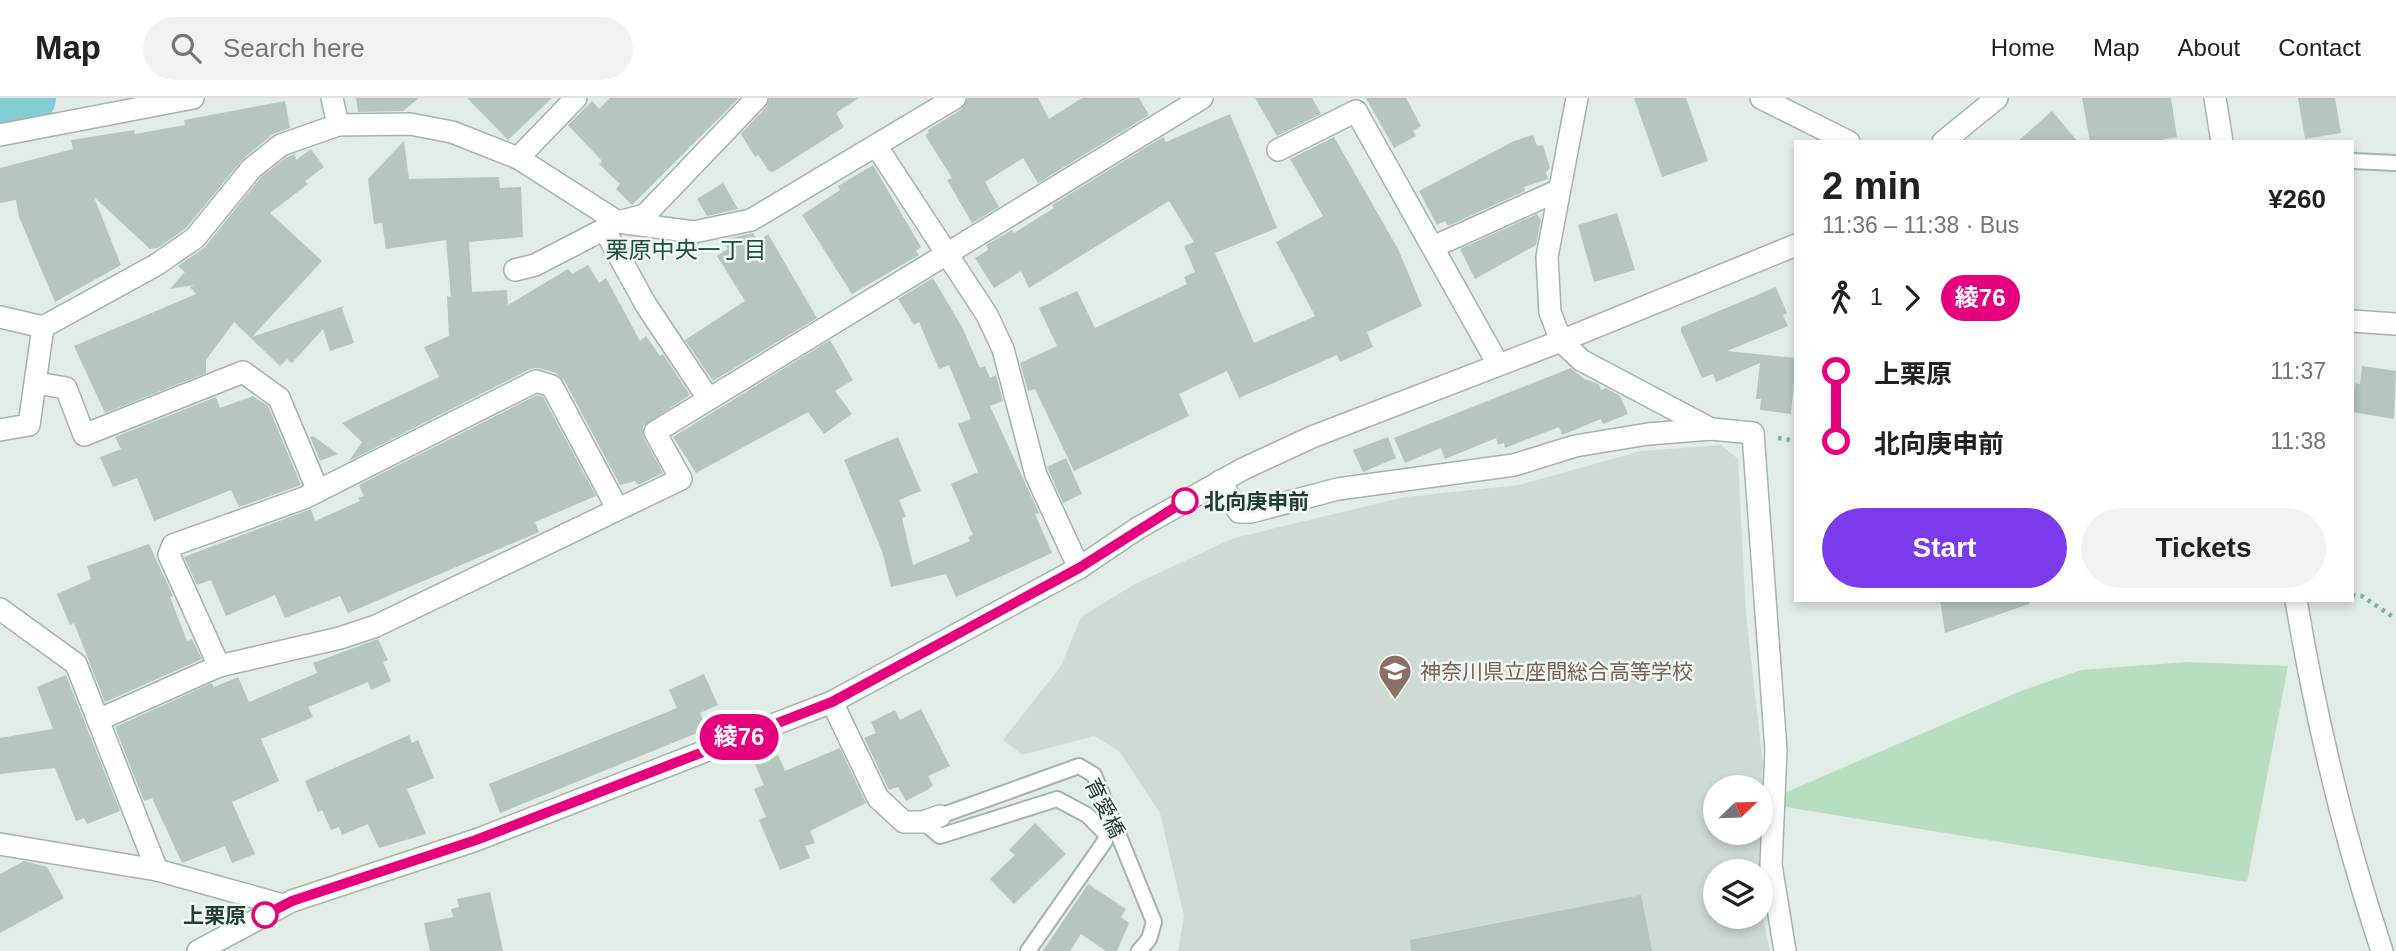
<!DOCTYPE html>
<html lang="en">
<head>
<meta charset="utf-8">
<style>
	:root { --surface:#fff; --page:#f2f2f2; --text:#202124; --muted:#757577; --line:#e0e0e0; --accent:#7c3aed }
	body { margin:0; font-family:Arial,"Noto Sans JP",sans-serif; background:var(--page); color:var(--text); height:100vh; display:flex; flex-direction:column; font-size:26px; white-space:nowrap }
	* { box-sizing:border-box; margin:0 }
	p { font-size:23px; color:var(--muted) }
	.icon { flex:none; width:38px; height:38px; fill:none; stroke:currentColor; stroke-width:2; stroke-linecap:round; stroke-linejoin:round }
	.map { position:relative; flex:1; overflow:hidden }
	.sheet { position:absolute; left:1794px; top:42px; width:560px; height:462px; display:flex; flex-direction:column; background:var(--surface); border-radius:0px; box-shadow:0 4px 10px #0003 }
	.sheet>* { flex:none }
	.badge { padding:0 14px; border-radius:23px; font-size:24px; line-height:46px }
	.needle { width:46px; rotate:67deg }
	.tools { position:absolute; left:1703px; top:677px; display:grid; gap:14px }
	.tools a { display:grid; place-items:center; width:70px; height:70px; border-radius:50%; background:var(--surface); box-shadow:0 4px 10px #0003; font-size:35px }
	.map>.badge { position:absolute; translate:-50% -50%; box-shadow:0 0 0 4px #fff }
	.legs { display:flex; align-items:center; gap:10px; height:77px; padding:0 28px; font-size:23px }
	.legs p { margin-inline-start:auto }
	.overview { display:flex; align-items:center; justify-content:space-between; height:119px; padding:0 28px }
	h1 { font-size:38px; font-weight:700; line-height:52px }
	.cta { display:flex; gap:14px; margin-top:auto; padding:14px 28px }
	.cta a { flex:1; height:80px; border-radius:42px; background:var(--accent); color:#fff; font-size:28px; font-weight:700; line-height:80px; text-align:center }
	.cta a+a { background:var(--page); color:var(--text) }
	ul { padding:0 28px; list-style:none }
	li { display:flex; align-items:center; gap:24px; height:70px; font-size:26px }
	li i { display:grid; place-items:center; width:10px; height:100%; margin:0 9px; background:currentColor }
	li i::after { content:''; width:18px; height:18px; margin:-9px; border:5px solid; border-radius:50%; background:var(--surface) }
	li p { margin-inline-start:auto }
	li:first-child i { background:linear-gradient(#0000 50%,currentColor 0) }
	li:last-child i { background:linear-gradient(currentColor 50%,#0000 0) }
	header { display:flex; align-items:center; gap:42px; box-sizing:border-box; height:98px; padding:0 35px; background:var(--surface); border-bottom:2px solid var(--line) }
	header strong { font-size:33px }
	nav { display:flex; gap:38px; margin-inline-start:auto; font-size:24px }
	.search { width:490px; height:63px; background:var(--page); display:flex; align-items:center; gap:18px; box-sizing:border-box; padding:0 24px; border-radius:38px; color:var(--muted); font-size:26px }
	.map>svg:first-child { display:block }
	.built { fill:#cedbd4; fill-rule:evenodd }
	.green { fill:#b7debf }
	.lines { fill:none; stroke-linecap:round; stroke-linejoin:round }
	.river { stroke:#85cdd4; stroke-width:52 }
	.building { fill:#b5c6be }
	.service-casing { stroke:#a3b4ac; stroke-width:18 }
	.minor-casing { stroke:#a3b4ac; stroke-width:24 }
	.tertiary-casing { stroke:#a3b4ac; stroke-width:24 }
	.path { stroke:#7fb19e; stroke-width:4.5; stroke-dasharray:3.5 5; stroke-linecap:butt }
	.service { stroke:#fff; stroke-width:14 }
	.minor { stroke:#fff; stroke-width:21 }
	.tertiary { stroke:#fff; stroke-width:21 }
	.line-1-casing { stroke:#fff; stroke-width:16 }
	.line-1 { stroke:#e6007e; stroke-width:10 }
	.stop-1-dot { fill:#fff; stroke:#e6007e; stroke-width:3.5 }
	.labels { text-anchor:middle; dominant-baseline:central; stroke-width:5; stroke-linejoin:round; paint-order:stroke }
	.stop-label { font-size:21px; font-weight:bold; fill:#203d33; stroke:#f0f8f4; text-anchor:start }
	.education-label { font-size:21px; fill:#785e54; stroke:#f0f8f4; text-anchor:start }
	.street-label { font-size:21px; fill:#203d33; stroke:#f0f8f4 }
	.neighbourhood-label { font-size:23px; fill:#1b4f3f; stroke:#f0f8f4 }
</style>
</head>
<body>
<header>
<strong>Map</strong>
<div class="search"><svg class="icon" aria-label="search" viewBox="0 0 24 24"><circle cx="10" cy="10" r="6"/><path d="M15 15l6 6"/></svg>Search here</div>
<nav><a>Home</a><a>Map</a><a>About</a><a>Contact</a></nav>
</header>
<div class="map">
<svg width="2396" height="853" viewBox="0 0 2396 853">
	<rect width="100%" height="100%" fill="#e0ece5"/>
	<path class="built" d="M1721,347l17,14 8,155 17,150 -4,107 -44,1v45h45l1,-9 9,43h-592l6,-35 -24,-103 -41,-62 -25,-15 -72,19 -19,-15 58,-74 20,-49 54,-33 99,-46 171,-41 114,-12 122,-34zM1715,690h45v45h-45z"/>
	<path class="green" d="M2188,564l100,4 -41,216 -486,-79 260,-112 60,-21z"/>
	<g class="lines">
		<path class="river" d="M0,6l30,-6"/>
	</g>
	<g class="building">
		<path d="M356,0h63l-16,13 -45,1z"/>
		<path d="M467,0h85l-44,42z"/>
		<path d="M610,0h129l-107,107 -16,-16 4,-5 -21,-20 3,-3 -34,-36 24,-24 7,8z"/>
		<path d="M770,0h89l-23,15 8,14 -71,45 -4,-1 -11,-16 -3,2 -14,-23 25,-27z"/>
		<path d="M968,0h70l11,21 33,-21h57l10,17 -111,68 -15,-25 -38,24 14,25 -27,16 -25,-43 5,-2 -27,-43 4,-2 -1,-3 34,-21z"/>
		<path d="M1255,0h57l9,16 -44,22z"/>
		<path d="M1366,0h40l15,28 -8,5 3,5 -22,12z"/>
		<path d="M1634,0h52l22,63 -46,16z"/>
		<path d="M2082,0h89l6,39 -27,5h-60z"/>
		<path d="M2298,0h37l6,35 -36,6z"/>
		<path d="M285,3l5,27 -17,6 -29,24 -58,70 -28,20 -8,1 -56,-52 27,68 -66,37 -36,-85 -3,-17 -16,3v-35l73,-19 -2,-9 63,-10 1,4 50,-9 -1,-5z"/>
		<path d="M2052,13l26,31h-61z"/>
		<path d="M1230,16l47,114 -62,25 39,90 61,-27 -39,-74 47,-26 -33,-57 44,-22 64,112 24,57 -55,26 6,15 -33,15 -3,-7 -98,43 -12,-27 -48,23 10,22 -115,55 -39,-82 -7,2 -8,-28 37,-17 -18,-38 38,-17 18,37 92,-44 -3,-7 11,-5 -11,-26 10,-4 -25,-41 -140,87 -8,-17 -27,17 -19,-30 13,-8 -2,-5 26,-15 2,3 40,-25 -2,-3 111,-68 3,5z"/>
		<path d="M1533,37l4,11 6,-1 7,23 -4,4 2,7 -24,8 1,4 -77,35 -3,-5 -8,4 -18,-34 95,-50z"/>
		<path d="M404,43l5,38 90,-2 1,11 21,-1 2,50 -54,5 3,50 35,-2 1,15 60,-36 4,5 16,-9 11,18 7,-5 34,63 6,-5 14,20 3,-2 27,41 -47,31 1,12 19,35 -25,12 -3,-4 -15,4 -56,-105 -8,-7 -17,-5 -9,1 -181,92 13,-19 -20,-19 97,-46 -15,-30 25,-11 -2,-40 4,1 -5,-57 -60,9 -4,-26 -8,1 -6,-45z"/>
		<path d="M311,51l13,18 -19,14 3,3 -38,29 52,48 -70,76 92,-31 -2,2 12,35 -24,8 -7,-22 -31,34 -5,-4 -7,7 -46,-44 -28,38v13l-101,40 -31,-67 122,-52 -6,-7 4,-2 -24,4 15,-17 -7,-6 27,-19 56,-70 26,-20 8,-3 1,6z"/>
		<path d="M873,67l48,82 -5,4 3,4 -67,39 -50,-79 38,-25 -2,-4z"/>
		<path d="M723,85l15,26 -31,7 -10,-17z"/>
		<path d="M1617,115l18,57 -41,12 -16,-57z"/>
		<path d="M1537,116l4,6 -5,25 -61,34 -15,-30z"/>
		<path d="M753,135l5,8 10,-7 49,84 -104,63 -28,-41 60,-39 -28,-45 11,-7 -6,-9z"/>
		<path d="M933,180l29,49 18,41 5,-2 5,12 6,-3 7,26 -13,5 49,107 -4,1 17,39 -96,44 -10,-23 -55,13 -9,-36 -38,-91 54,-23 23,54 -22,9 7,17 -4,1 11,47 57,-24 -2,-4 5,-2 -22,-51 27,-12 -20,-48 13,-5 -22,-54 -10,4 -20,-47 -5,3 -16,-26z"/>
		<path d="M1776,189l11,26 -4,2 5,11 -61,25 69,7 -5,56 -31,-4 1,-11h-5l4,-36 -44,19 -3,-8 -11,4 -21,-47v-4z"/>
		<path d="M830,242l23,40 -18,11 17,23 -28,20 -16,-22 -112,61 -23,-36z"/>
		<path d="M2362,268l34,5 -2,48 -42,-7 3,-29 5,1z"/>
		<path d="M1571,270l13,11 15,5 2,6 5,-2 14,8 8,18 -25,10 -2,-5 -39,16 -3,-8 -54,21 -1,-5 -6,2 -2,-7 -51,21 -4,-11 -36,15 -11,-25z"/>
		<path d="M537,297l6,2 53,99 -61,26 4,10 -191,81 -8,-17 -55,22 -10,-23 -49,21 -15,-36 -14,5 -13,-28 127,-48 4,12 45,-20 -2,-3 6,-2 -5,-11z"/>
		<path d="M253,298l15,10 33,79 -62,22 -8,-17 -77,31 -17,-43 -24,9 -13,-30 21,-8 -6,-12 101,-40 4,11z"/>
		<path d="M313,338l25,18 -18,7 -10,-24z"/>
		<path d="M1388,339l8,21 -33,14 -10,-22z"/>
		<path d="M1066,360l16,36 -19,9 -16,-36z"/>
		<path d="M149,446l24,52 -3,1 17,44 5,-2 10,20 -97,43 -31,-79 -4,2 -13,-31 34,-15 -4,-13z"/>
		<path d="M1940,502h89v4l-84,29z"/>
		<path d="M378,541l10,21 -5,2 8,19 -20,9 -3,-8 -60,25 5,10 -52,22 18,42 -47,21 23,52 -23,9 -7,-17 -43,17 -30,-65 -8,3 -29,-74 97,-44 2,4 24,-10 11,25 68,-29 -4,-10z"/>
		<path d="M704,576l14,31 -18,8 7,16 -207,84 -11,-29 188,-76 -8,-18z"/>
		<path d="M66,577l54,136 -33,13 -3,-6 -8,3 -21,-53 -55,6v-36l53,-9 -16,-42z"/>
		<path d="M921,611l29,57 -22,10 5,9 -4,4 -23,12 -8,-14 -9,3 -25,-52 12,-5 -5,-11 24,-12 5,10z"/>
		<path d="M409,637l3,8 6,-3 16,38 -27,11 19,45 -47,14 -11,-24 -26,11 -3,-8 -8,3 -9,-20 -4,2 -13,-31z"/>
		<path d="M840,650l26,55 -56,28 5,12 -10,3 5,12 -30,12 -21,-50 7,-3 -12,-28 10,-4 -9,-21 23,-9 7,16z"/>
		<path d="M1035,725l31,31 -52,50 -24,-25 25,-24 -6,-5z"/>
		<path d="M24,763l23,6 17,31 -64,35v-59z"/>
		<path d="M1088,786l38,25 -5,8 8,6 -12,28h-11l-25,-17 -11,17h-27z"/>
		<path d="M490,794l13,59h-73l-6,-28 29,-6 -2,-8 8,-2 -2,-8z"/>
		<path d="M1641,797l11,56h-241l-1,-11z"/>
	</g>
	<g class="lines">
		<defs>
			<g id="service">
				<path d="M2352,63l44,2"/>
				<path d="M940,718l139,-50 15,9 60,147 -5,17 -10,12"/>
				<path d="M923,724l17,14 117,-37 30,16 19,19 -1,7 -77,110"/>
			</g>
			<g id="minor">
				<path d="M332,0l6,27"/>
				<path d="M1577,0l-30,159 3,55 11,29 20,19 130,69"/>
				<path d="M1761,0l88,44"/>
				<path d="M0,37l193,-37"/>
				<path d="M877,49l110,168 16,34 33,126 43,93"/>
				<path d="M1278,52l78,-39 142,253"/>
				<path d="M518,60l58,-60"/>
				<path d="M604,131l42,76 62,93"/>
				<path d="M1433,149l124,-56"/>
				<path d="M515,172l20,-5 83,-43 27,-7 112,-117"/>
				<path d="M0,219l43,10 113,-62 39,-27 57,-70 29,-23 57,-20 72,-1 42,8 66,26 100,64 76,10 57,-12 204,-122"/>
				<path d="M2352,223l44,3"/>
				<path d="M37,285l29,5 18,47 159,-63 36,26 39,93"/>
				<path d="M0,332l29,-5 14,-98"/>
				<path d="M1220,383l19,31h12l87,-23 176,-24 61,-19 73,-12 63,-5 42,4 23,317 -5,115 14,86"/>
				<path d="M0,511l76,55 81,206"/>
				<path d="M219,568l-50,-111 4,-10 131,-47 232,-117 16,5 65,122"/>
				<path d="M832,604l46,96 26,24h19l17,-6"/>
				<path d="M98,622l121,-54 121,-28 36,-12 305,-147 -26,-47 547,-334"/>
				<path d="M0,746l157,26 126,35"/>
			</g>
			<g id="tertiary">
				<path d="M2215,0l7,44"/>
				<path d="M1943,44l54,-44"/>
				<path d="M2296,502c20,119 48,237 86,351"/>
				<path d="M198,853l94,-50 184,-61 356,-138 247,-134 59,-40 105,-59 69,-32 249,-96 235,-96"/>
			</g>
		</defs>
		<use href="#service" class="service-casing"/>
		<use href="#minor" class="minor-casing"/>
		<use href="#tertiary" class="tertiary-casing"/>
		<g class="path">
			<path d="M1778,340l18,3"/>
			<path d="M2352,497l10,1 34,23"/>
		</g>
		<use href="#service" class="service"/>
		<use href="#minor" class="minor"/>
		<use href="#tertiary" class="tertiary"/>
	</g>
	<g class="lines">
		<defs>
			<path id="line-1" d="M265,817l27,-14 184,-61 356,-138 247,-134 106,-67"/>
		</defs>
		<use href="#line-1" class="line-1-casing"/>
		<use href="#line-1" class="line-1"/>
	</g>
	<defs>
		<symbol id="school-pin" viewBox="-11 -11 22 30"><path d="M0 17L-7.5 6A9.5 9.5 0 1 1 7.5 6Z" fill="#8d6e63" stroke="#f0f8f4"/><path d="M0-5L7-2L0 1L-7-2ZM-4 1L0 2.5L4 1V4Q0 6-4 4Z" fill="#fff"/></symbol>
	</defs>
	<g fill-rule="evenodd">
		<use href="#school-pin" x="1376" y="554" width="38" height="52"/>
	</g>
	<g class="stop-1-dot">
		<circle cx="1185" cy="403" r="12"/>
		<circle cx="265" cy="817" r="12"/>
	</g>
	<g class="labels">
		<g class="stop-label">
			<text x="1204" y="403">北向庚申前</text>
			<text x="246" y="817" text-anchor="end">上栗原</text>
		</g>
		<g class="education-label">
			<text x="1420" y="573">神奈川県立座間総合高等学校</text>
		</g>
		<g class="street-label">
			<text transform="translate(1105 710) rotate(64)">育愛橋</text>
		</g>
		<g class="neighbourhood-label">
			<text x="686" y="152">栗原中央一丁目</text>
		</g>
	</g>
</svg>
<div class="tools">
<a><svg class="needle" viewBox="-14 -14 28 28"><path d="M0-13l5 13h-10z" fill="#e53935"/><path d="M0 13l5-13h-10z" fill="#757577"/></svg></a>
<a><svg class="icon" aria-label="layers" viewBox="0 0 24 24"><path d="M12 4l9 5-9 5-9-5zM3 14l9 5 9-5"/></svg></a>
</div>
<b class="badge" style="left:739px;top:639px;background:#e6007e;color:#fff">綾76</b>
<section class="sheet">
<div class="overview"><div><h1>2 min</h1><p>11:36 – 11:38 · Bus</p></div><b>¥260</b></div>
<div class="legs"><svg class="icon" aria-label="walk" viewBox="0 0 24 24"><circle cx="13" cy="4" r="2"/><path d="M13 8l-2 6 4 7M11 14l-3 7M7 12l3-4h3l4 4"/></svg>1<svg class="icon" aria-label="forward" viewBox="0 0 24 24"><path d="M9 5l7 7-7 7"/></svg><b class="badge" style="background:#e6007e;color:#fff">綾76</b></div>
<ul>
<li><i style="color:#e6007e"></i><b>上栗原</b><p>11:37</p></li>
<li><i style="color:#e6007e"></i><b>北向庚申前</b><p>11:38</p></li>
</ul>
<div class="cta"><a>Start</a><a>Tickets</a></div>
</section>
</div>
</body>
</html>
